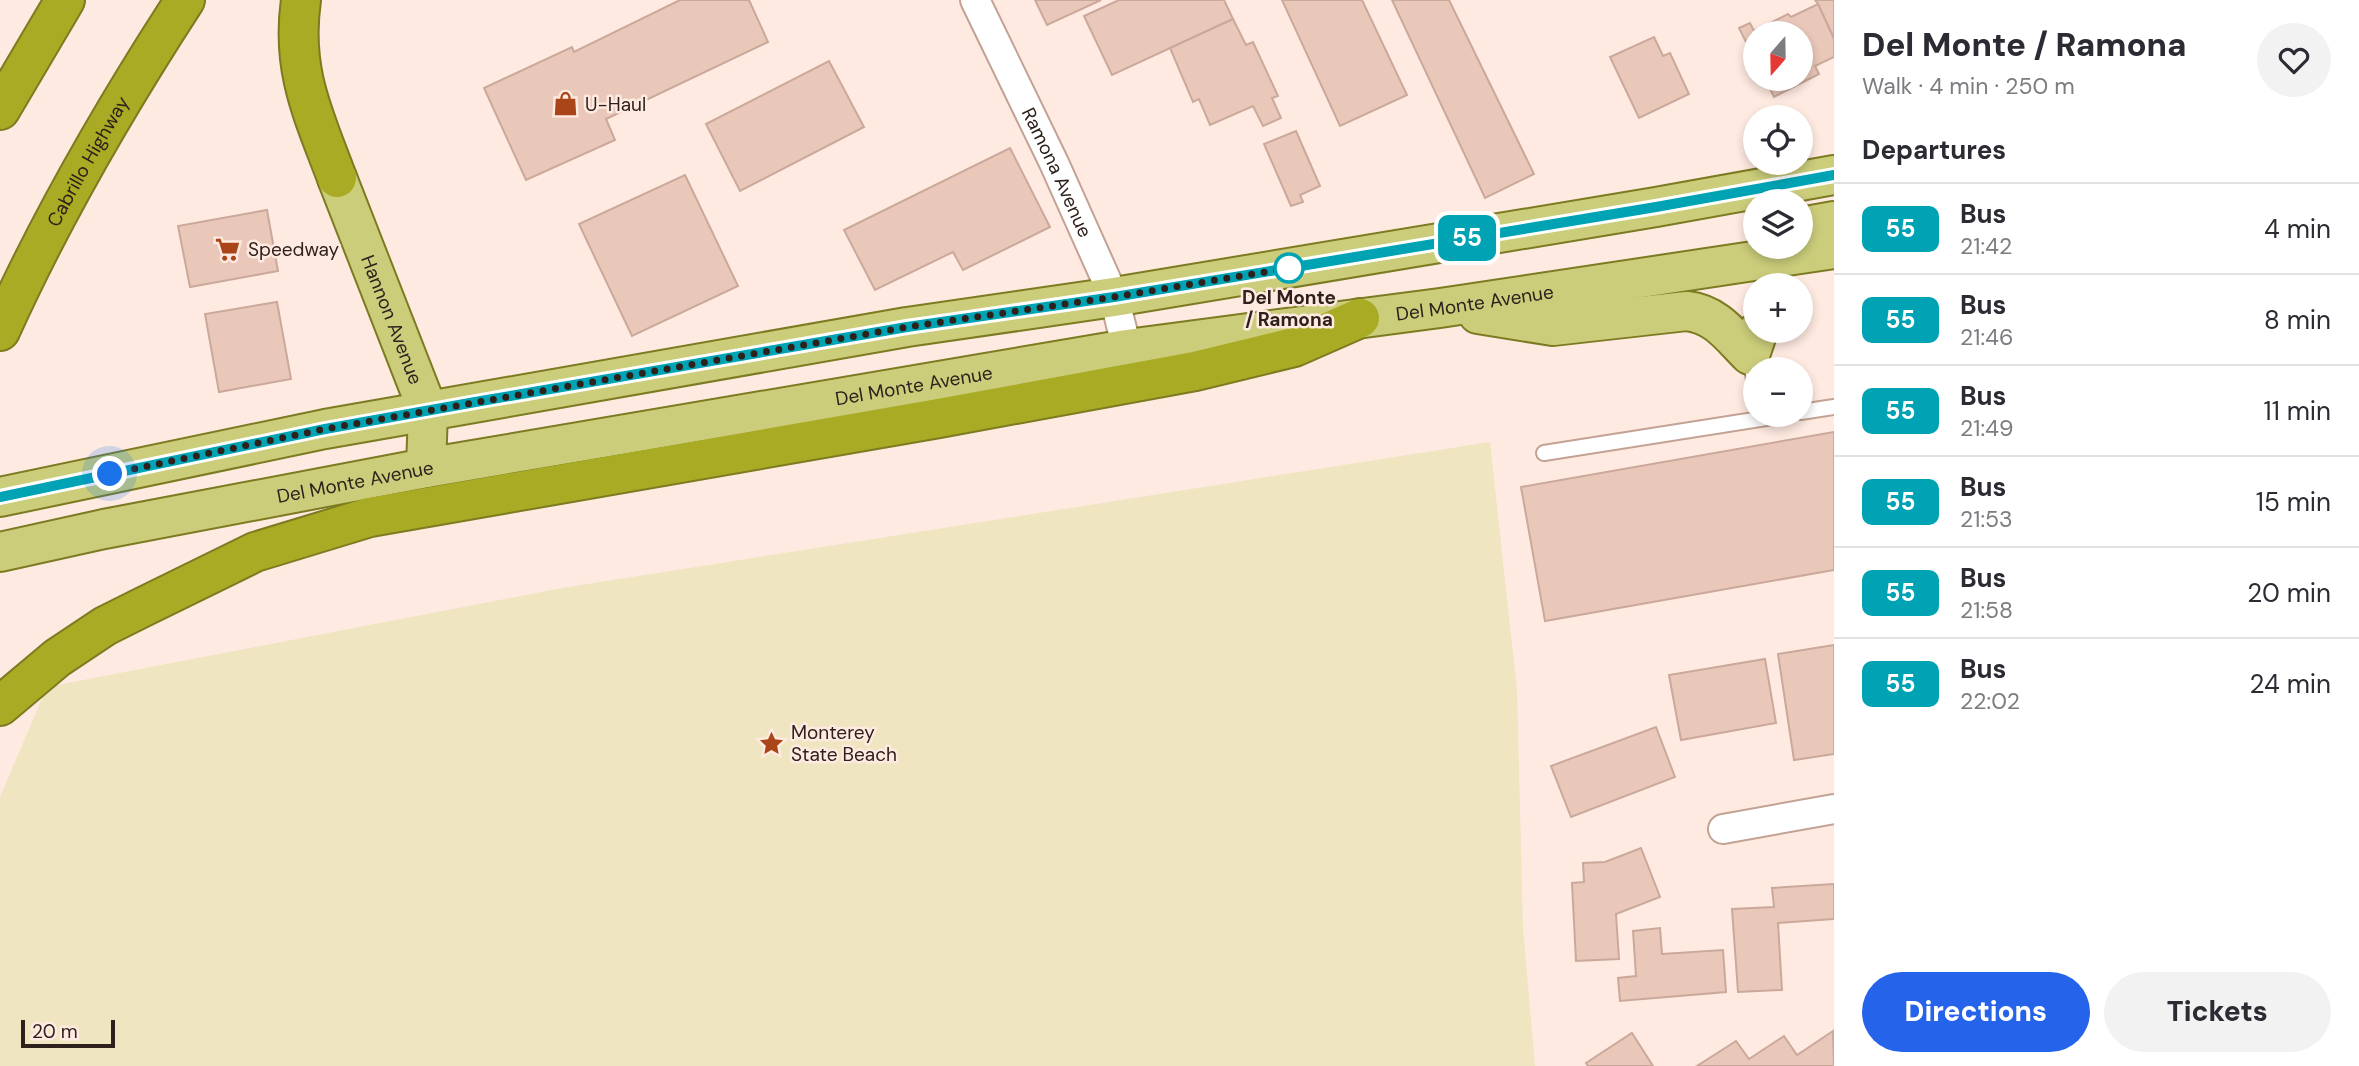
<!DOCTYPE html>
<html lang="en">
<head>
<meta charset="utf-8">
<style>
	:root { --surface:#fff; --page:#f2f2f3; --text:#2b2b33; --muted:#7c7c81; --line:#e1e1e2; --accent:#2563eb }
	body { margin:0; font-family:"DM Sans",sans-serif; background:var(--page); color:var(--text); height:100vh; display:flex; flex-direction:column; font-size:26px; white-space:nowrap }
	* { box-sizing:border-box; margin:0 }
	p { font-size:23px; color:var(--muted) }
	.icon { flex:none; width:38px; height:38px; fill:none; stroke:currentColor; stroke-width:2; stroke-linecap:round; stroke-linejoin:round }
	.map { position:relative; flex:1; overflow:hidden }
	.sheet { display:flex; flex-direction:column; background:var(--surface); width:525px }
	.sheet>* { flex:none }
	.badge { padding:0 14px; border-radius:10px; font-size:24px; line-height:46px }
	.needle { width:46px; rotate:200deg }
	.buttons { position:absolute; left:1743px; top:21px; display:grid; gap:14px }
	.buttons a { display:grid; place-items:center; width:70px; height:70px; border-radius:50%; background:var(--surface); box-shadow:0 4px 10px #0003; font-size:35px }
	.scale { position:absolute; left:21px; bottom:18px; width:94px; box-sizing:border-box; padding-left:7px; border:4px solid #2e211c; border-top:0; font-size:19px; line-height:24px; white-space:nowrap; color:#2e211c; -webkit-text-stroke:5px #ffeae1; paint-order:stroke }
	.you { position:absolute; width:35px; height:35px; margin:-18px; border:5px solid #fff; border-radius:50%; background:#1a73e8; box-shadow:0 0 0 10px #1a73e833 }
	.map>.badge { position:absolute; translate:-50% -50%; box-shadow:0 0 0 4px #fff }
	h2 { padding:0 28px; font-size:26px; line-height:63px }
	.round { display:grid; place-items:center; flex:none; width:74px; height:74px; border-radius:37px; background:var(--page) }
	.head { display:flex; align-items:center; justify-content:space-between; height:119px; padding:0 28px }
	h1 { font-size:33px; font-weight:800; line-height:52px }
	.action { display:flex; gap:14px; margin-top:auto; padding:14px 28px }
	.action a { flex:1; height:80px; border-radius:42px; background:var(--accent); color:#fff; font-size:28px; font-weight:800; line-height:80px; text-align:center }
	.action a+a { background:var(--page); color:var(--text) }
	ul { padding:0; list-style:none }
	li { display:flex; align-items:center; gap:21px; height:91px; padding:0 28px; border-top:2px solid var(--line) }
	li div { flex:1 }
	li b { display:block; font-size:26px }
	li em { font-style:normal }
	li .badge { min-width:77px; font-weight:700; text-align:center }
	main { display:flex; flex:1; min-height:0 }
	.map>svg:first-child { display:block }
	.sand { fill:#efe5c0 }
	.building { fill:#e9c7b9; stroke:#caa99b; stroke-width:2 }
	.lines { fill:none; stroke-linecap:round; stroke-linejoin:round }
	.service-casing { stroke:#c3a294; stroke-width:18 }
	.minor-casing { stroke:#c3a294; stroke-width:32 }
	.primary-casing { stroke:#7d7b21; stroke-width:42 }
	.motorway-casing { stroke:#7d7b21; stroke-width:42 }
	.service { stroke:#fff; stroke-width:14 }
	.minor { stroke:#fff; stroke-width:28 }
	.primary { stroke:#cbcd7b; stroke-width:38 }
	.motorway { stroke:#a8ab23; stroke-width:38 }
	.line-casing { stroke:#fff; stroke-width:16 }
	.line { stroke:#00a3b4; stroke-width:10 }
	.walk { stroke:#2e211c; stroke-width:7; stroke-dasharray:0 12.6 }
	.stop-dot { fill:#fff; stroke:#00a3b4; stroke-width:3.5 }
	.labels { text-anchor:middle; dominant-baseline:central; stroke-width:5; stroke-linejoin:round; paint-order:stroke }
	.poi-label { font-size:19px; fill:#2e211c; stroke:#ffeae1; text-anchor:start }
	.street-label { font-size:19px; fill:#2e211c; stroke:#ffeae1 }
	.stop-label { font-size:19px; font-weight:bold; fill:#2e211c; stroke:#ffeae1 }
</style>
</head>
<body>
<main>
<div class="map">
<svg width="1834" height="1066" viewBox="0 0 1834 1066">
	<rect width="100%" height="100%" fill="#ffeae1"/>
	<path class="sand" d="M1490,442l27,248 6,238 12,138h-1535v-269l47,-110 515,-99z"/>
	<g class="building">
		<path d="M680,0h69l19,42 -162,77 9,21 -89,40 -42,-92 88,-41 2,5z"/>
		<path d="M1035,0h66l-54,25z"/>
		<path d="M1119,0h105l9,19 -121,56 -28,-59z"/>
		<path d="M1282,0h80l45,95 -67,31z"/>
		<path d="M1392,0h57l85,174 -49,24z"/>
		<path d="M1815,0h19v39l-16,-35z"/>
		<path d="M1818,4l16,35v18l-19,9 4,8 -45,23 -9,-18h36v-46h-46v27l-16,-32 11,-5 4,8 34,-17 3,3z"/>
		<path d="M1233,19l13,26 7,-3 25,54 -6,2 9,20 -18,8 -10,-20 -43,19 -11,-26 -6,3 -23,-54z"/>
		<path d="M1654,37l9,19 7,-3 19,41 -50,24 -29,-61z"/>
		<path d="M829,61l35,66 -124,64 -34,-67z"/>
		<path d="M1296,131l24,55 -20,9 3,7 -12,4 -27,-62z"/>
		<path d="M1010,148l40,79 -87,43 -10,-18 -78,38 -31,-60z"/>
		<path d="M685,175l53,111 -106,50 -53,-112z"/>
		<path d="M267,210l11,61 -88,16 -12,-61z"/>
		<path d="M277,302l14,77 -72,13 -14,-78z"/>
		<path d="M1834,432v138l-289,51 -24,-134z"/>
		<path d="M1834,645v109l-40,6 -16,-106z"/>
		<path d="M1765,659l11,64 -95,17 -12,-65z"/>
		<path d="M1656,727l19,50 -104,40 -20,-51z"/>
		<path d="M1641,848l19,49 -44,17 3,45 -43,2 -4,-78 12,-1 -1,-19 22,-1z"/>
		<path d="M1834,884v35l-56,4 4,67 -44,2 -6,-83 42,-2 -2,-19z"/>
		<path d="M1660,928l2,26 61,-4 3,42 -106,9 -2,-23 18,-2 -3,-45z"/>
		<path d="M1833,1031l1,35h-137l39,-25 13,18 35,-23 13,19z"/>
		<path d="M1632,1033l21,33h-65l-2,-3z"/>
	</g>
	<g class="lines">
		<defs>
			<g id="service">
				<path d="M1750,357l5,29"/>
				<path d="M1801,412l33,-5"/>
				<path d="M1544,453l242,-38"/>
			</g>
			<g id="minor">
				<path id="s1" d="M975,0l79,163 60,134 13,52"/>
				<path d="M1723,829l111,-20"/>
			</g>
			<g id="primary">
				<path id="s2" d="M337,178l91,233 -2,57"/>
				<path d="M1801,227l33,-6"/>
				<path d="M1478,314l75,12 134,-15c29,3 44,25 63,44l8,-24"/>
				<path d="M0,497l325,-68 103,-18 479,-84 207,-30 542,-90 178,-32"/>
				<path id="s3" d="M0,552l104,-23 322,-61 701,-119 313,-41 394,-59"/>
			</g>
			<g id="motorway">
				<path d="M301,0c-10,70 12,114 36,178"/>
				<path d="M0,110l65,-110"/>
				<path id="s4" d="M0,331c52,-115 116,-225 185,-331"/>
				<path d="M0,706l57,-48 48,-32 38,-19 112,-55 115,-35 569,-99 256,-47 99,-24 66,-29"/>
			</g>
		</defs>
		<use href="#service" class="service-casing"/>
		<use href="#minor" class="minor-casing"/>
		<use href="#primary" class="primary-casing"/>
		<use href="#motorway" class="motorway-casing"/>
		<use href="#service" class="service"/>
		<use href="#minor" class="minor"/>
		<use href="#primary" class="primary"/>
		<use href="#motorway" class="motorway"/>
	</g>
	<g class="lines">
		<defs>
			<path id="line" d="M0,497l325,-68 156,-28 426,-74 207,-30 542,-90 178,-32"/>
		</defs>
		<use href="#line" class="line-casing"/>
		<use href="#line" class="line"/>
		<path class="walk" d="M110,474l215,-45 290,-51 292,-51 207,-30 175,-29"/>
	</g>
	<defs>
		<symbol id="shop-bare" viewBox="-9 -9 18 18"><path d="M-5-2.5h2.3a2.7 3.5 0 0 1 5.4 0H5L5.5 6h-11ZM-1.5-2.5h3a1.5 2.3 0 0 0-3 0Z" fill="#aa451a" stroke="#ffeae1" stroke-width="2.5" paint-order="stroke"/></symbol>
		<symbol id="supermarket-bare" viewBox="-9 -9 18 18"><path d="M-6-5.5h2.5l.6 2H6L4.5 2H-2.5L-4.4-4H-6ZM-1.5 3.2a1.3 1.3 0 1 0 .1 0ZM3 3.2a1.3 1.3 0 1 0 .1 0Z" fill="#aa451a" stroke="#ffeae1" stroke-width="2.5" paint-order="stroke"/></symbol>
		<symbol id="sight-bare" viewBox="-9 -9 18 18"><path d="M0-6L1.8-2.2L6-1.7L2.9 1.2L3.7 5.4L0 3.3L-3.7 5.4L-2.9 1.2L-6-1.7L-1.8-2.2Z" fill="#aa451a" stroke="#ffeae1" stroke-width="2.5" paint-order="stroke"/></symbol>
	</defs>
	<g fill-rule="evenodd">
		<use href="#shop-bare" x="548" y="86" width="35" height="35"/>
		<use href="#supermarket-bare" x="210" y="232" width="35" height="35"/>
		<use href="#sight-bare" x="754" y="726" width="35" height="35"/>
	</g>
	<circle class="stop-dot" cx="1289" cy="268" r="14"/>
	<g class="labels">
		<g class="poi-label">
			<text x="585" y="104">U-Haul</text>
			<text x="248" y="249">Speedway</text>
			<text x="791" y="732">Monterey<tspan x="791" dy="22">State Beach</tspan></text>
		</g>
		<g class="street-label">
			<text stroke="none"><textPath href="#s4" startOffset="191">Cabrillo Highway</textPath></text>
			<text stroke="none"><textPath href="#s1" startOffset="191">Ramona Avenue</textPath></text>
			<text stroke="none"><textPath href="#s3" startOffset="1496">Del Monte Avenue</textPath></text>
			<text stroke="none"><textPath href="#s2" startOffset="152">Hannon Avenue</textPath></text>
			<text stroke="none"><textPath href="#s3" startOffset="929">Del Monte Avenue</textPath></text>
			<text stroke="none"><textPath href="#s3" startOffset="362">Del Monte Avenue</textPath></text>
		</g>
		<g class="stop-label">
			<text x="1289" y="297">Del Monte<tspan x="1289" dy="22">/ Ramona</tspan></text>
		</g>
	</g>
</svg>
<div class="buttons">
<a><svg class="needle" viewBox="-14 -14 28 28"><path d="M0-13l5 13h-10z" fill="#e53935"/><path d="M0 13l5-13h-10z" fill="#7c7c81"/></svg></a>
<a><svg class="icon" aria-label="locate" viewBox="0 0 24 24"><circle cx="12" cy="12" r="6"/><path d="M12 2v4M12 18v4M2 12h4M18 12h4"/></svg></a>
<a><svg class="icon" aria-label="layers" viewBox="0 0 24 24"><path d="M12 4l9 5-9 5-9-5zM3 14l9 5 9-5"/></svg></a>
<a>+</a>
<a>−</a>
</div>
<div class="scale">20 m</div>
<div class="you" style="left:110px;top:474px"></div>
<b class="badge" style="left:1467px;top:238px;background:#00a3b4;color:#fff">55</b>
</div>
<section class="sheet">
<div class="head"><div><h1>Del Monte / Ramona</h1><p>Walk · 4 min · 250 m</p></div><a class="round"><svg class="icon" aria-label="heart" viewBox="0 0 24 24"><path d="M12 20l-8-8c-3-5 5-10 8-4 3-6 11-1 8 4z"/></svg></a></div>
<h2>Departures</h2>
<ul>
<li><span class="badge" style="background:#00a3b4;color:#fff">55</span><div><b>Bus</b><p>21:42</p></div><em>4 min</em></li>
<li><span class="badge" style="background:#00a3b4;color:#fff">55</span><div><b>Bus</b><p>21:46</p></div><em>8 min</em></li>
<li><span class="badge" style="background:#00a3b4;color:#fff">55</span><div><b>Bus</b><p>21:49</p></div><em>11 min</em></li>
<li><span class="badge" style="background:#00a3b4;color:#fff">55</span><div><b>Bus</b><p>21:53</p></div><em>15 min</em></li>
<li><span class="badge" style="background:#00a3b4;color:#fff">55</span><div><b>Bus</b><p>21:58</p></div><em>20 min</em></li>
<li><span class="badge" style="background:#00a3b4;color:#fff">55</span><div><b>Bus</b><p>22:02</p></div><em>24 min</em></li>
</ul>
<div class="action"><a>Directions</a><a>Tickets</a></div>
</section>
</main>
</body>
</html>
